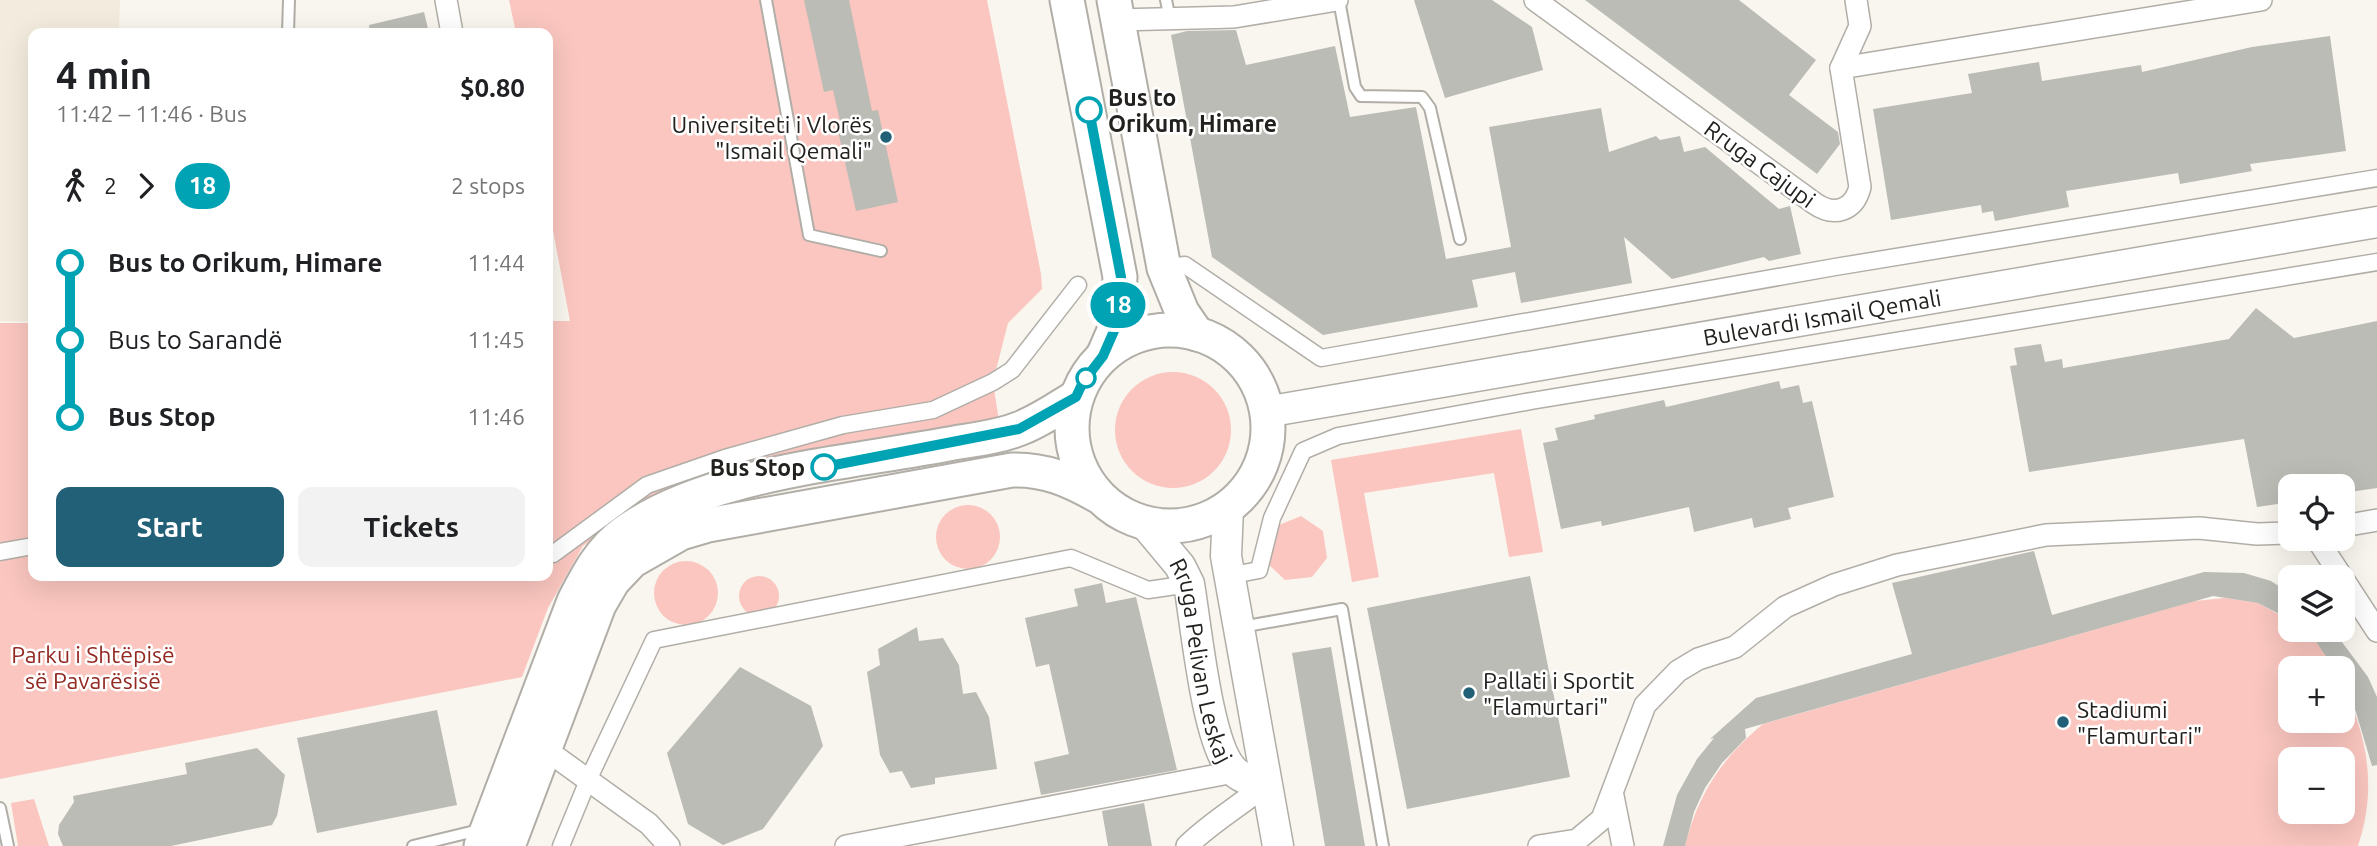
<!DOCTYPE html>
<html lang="en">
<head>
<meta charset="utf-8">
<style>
	:root { --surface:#fff; --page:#f2f2f2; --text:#202124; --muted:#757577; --accent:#216076 }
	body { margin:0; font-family:Ubuntu,sans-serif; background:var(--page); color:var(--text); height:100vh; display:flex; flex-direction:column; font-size:26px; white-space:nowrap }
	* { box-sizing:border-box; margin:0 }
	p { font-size:23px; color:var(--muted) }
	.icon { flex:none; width:38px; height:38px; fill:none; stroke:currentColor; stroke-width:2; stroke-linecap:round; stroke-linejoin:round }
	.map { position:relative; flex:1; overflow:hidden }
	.side { position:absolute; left:28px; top:28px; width:525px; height:553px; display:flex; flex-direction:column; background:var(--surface); border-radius:14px; box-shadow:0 7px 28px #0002 }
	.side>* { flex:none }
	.badge { padding:0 14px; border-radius:23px; font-size:24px; line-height:46px }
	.buttons { position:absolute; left:2278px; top:474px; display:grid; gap:14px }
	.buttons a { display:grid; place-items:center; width:77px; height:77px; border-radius:14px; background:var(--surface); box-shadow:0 7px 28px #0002; font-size:35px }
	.map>.badge { position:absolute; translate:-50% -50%; box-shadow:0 0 0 4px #fff }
	.legs { display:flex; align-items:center; gap:10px; height:77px; padding:0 28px; font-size:23px }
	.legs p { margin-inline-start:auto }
	.overview { display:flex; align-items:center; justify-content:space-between; height:119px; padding:0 28px }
	h1 { font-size:38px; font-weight:600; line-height:52px }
	.primary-button { display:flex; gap:14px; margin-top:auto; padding:14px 28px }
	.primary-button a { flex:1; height:80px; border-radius:14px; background:var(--accent); color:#fff; font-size:28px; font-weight:600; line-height:80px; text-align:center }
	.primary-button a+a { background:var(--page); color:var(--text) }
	ul { padding:0 28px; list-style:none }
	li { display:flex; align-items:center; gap:24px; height:77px; font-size:26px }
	li i { display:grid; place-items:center; width:10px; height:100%; margin:0 9px; background:currentColor }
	li i::after { content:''; width:18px; height:18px; margin:-9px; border:5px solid; border-radius:50%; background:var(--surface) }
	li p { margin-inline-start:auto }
	li:first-child i { background:linear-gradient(#0000 50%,currentColor 0) }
	li:last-child i { background:linear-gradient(currentColor 50%,#0000 0) }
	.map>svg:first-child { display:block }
	.built { fill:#f3ecde }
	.green { fill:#fac6bf; fill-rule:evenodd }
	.building { fill:#bbbcb5 }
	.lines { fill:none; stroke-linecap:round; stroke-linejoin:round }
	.service-casing { stroke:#b1aea8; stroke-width:14 }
	.pedestrian-casing { stroke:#b1aea8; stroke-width:19 }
	.minor-casing { stroke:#b1aea8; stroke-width:24 }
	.secondary-casing { stroke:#b1aea8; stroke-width:33 }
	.primary-casing { stroke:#b1aea8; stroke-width:37 }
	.service { stroke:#fff; stroke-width:10 }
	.pedestrian { stroke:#fff; stroke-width:16 }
	.minor { stroke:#fff; stroke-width:21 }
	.secondary { stroke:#fff; stroke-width:30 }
	.primary { stroke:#fff; stroke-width:33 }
	.line-1-casing { stroke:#fff; stroke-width:16 }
	.line-1 { stroke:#00a3b4; stroke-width:10 }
	.stop-1-dot { fill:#fff; stroke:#00a3b4; stroke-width:3.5 }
	.poi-dot { fill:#216076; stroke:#fff; stroke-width:2.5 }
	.labels { text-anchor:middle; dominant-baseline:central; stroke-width:5; stroke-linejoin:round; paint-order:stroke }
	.stop-label { font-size:23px; font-weight:bold; fill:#22211e; stroke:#fff; text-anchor:start }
	.poi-label { font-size:23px; fill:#22211e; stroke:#fff; text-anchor:start }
	.street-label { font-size:23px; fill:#22211e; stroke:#fff }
	.park-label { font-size:23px; fill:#932923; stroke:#fff }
</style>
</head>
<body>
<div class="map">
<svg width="2377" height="846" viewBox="0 0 2377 846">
	<rect width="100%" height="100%" fill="#f9f6ef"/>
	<path class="built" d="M0,0h120l-1,33h-86v288h-33z"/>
	<g class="green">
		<path d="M509,0h478l54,274 1,15 -34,34 -15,59 6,39 -351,78 -65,47 -35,62 -26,69 -522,102v-456h33v253h515v-255h22l-22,-117v-171h-32z"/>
		<circle cx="1173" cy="430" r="58"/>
		<path d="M1521,429l22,123 -34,5 -15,-84 -130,20 15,84 -27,5 -21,-122z"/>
		<circle cx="968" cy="537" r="32"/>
		<path d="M1301,516l22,15 4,27 -15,19 -27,3 -19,-18 13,-37z"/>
		<circle cx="686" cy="593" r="32"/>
		<circle cx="759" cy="596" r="20"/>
		<path d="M2225,598l33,5 31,17 2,10c22,0 32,22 43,38h-43v53h52v-36c25,53 34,104 15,161h-673c13,-52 37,-88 78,-122l432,-123zM2291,760h52v52h-52z"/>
		<path d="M34,799l15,47h-31l-7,-43z"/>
	</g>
	<g class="building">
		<path d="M804,0h45l23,111 6,-1 20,92 -42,9 -18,-80 4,-1 -9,-40 -9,2z"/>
		<path d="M1414,0h78l40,27 11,43 -98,28z"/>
		<path d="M1585,0h154l77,60 -27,35 49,37 2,12 -23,30z"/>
		<path d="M424,12l5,21h-59l-1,-8z"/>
		<path d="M1236,30l10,35 89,-19 15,71 66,-10 30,152 65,-12 -22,-120 112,-19 8,44 47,-16 4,4 20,-4 4,16 21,-5 74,62 11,-3 11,48 -32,7 -5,-4 -92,22 -48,-42 8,46 -111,20 -6,-31 -43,8 6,27 -155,28 -111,-78 -41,-222 16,-4z"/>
		<path d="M2330,36l16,115 -96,13 2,7 -72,13 -2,-11 -112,18 3,16 -74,14 -2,-10 -11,2 -1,-8 -90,15 -18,-111 99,-16 -4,-19 71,-12 3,19 99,-16 1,7 110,-25z"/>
		<path d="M2256,308l38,30 83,-17v167l-34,5v-7h-52v16l-34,5 -13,-68 -215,33 -19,-106 7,-1 -3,-17 27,-4 4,18 17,-3 1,9 166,-29z"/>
		<path d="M1779,381l2,8 18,-4 4,18 9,-2 22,96 -46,11 3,11 -37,9 -2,-10 -58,14 -5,-25 -87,19 -1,-5 -40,8 -18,-86 15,-3 -3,-12 40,-9 -1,-4 70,-15 2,7z"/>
		<path d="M2034,551l18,64 152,-43 40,1 27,8 20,13v26l-33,-17 -45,-7 -468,133 1,9 -24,25 -17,25 -11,24 -9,34h-22l14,-51 20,-36 17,-21 -4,1 46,-41 156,-44 -20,-71z"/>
		<path d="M1530,576l40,201 -163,32 -40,-201z"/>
		<path d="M1102,583l4,20 30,-6 41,173 -136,25 -7,-33 35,-8 -20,-90 -13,3 -11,-49 53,-12 -4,-17z"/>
		<path d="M917,627l2,14 24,-3 16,27 4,29 13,-2 13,25 8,52 -62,9v6l-24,4 -9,-17 -12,2 -10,-18 -13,-83 13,-7 -2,-16z"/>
		<path d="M2308,630h25l35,47 9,20v68l-5,1 -16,-54 -13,-27v-17h-9z"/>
		<path d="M1331,647l34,199h-40l-33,-193z"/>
		<path d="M740,667l71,39 12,40 -60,83 -40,16 -35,-21 -21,-71z"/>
		<path d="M437,710l20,95 -140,28 -20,-95z"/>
		<path d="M257,748l28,27 -8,41 -5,9 -101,21h-108l-5,-12 1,-9 15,-23 -1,-6 114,-22 -2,-11z"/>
		<path d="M1144,803l8,43h-44l-6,-35z"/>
	</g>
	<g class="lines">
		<defs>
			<g id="service">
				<path d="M766,0l43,235 72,16"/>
				<path d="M1166,0l4,19"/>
				<path d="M1339,0l16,87 6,9 61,1 8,11 30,131"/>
				<path d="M288,33l1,-33"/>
				<path d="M1241,627l101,-18 41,237"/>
				<path d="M0,808l8,38"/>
				<path d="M413,846l66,-16"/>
			</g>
			<g id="pedestrian">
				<path d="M1164,268l21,-3 136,93 514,-91 542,-89"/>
				<path d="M0,552l33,-6"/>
				<path d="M548,555l5,-1 94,-69 78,-27 118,-33 90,-15 60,-28 19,-12 66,-85"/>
				<path d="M1228,576l31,-6 13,-52 31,-67 35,-15 193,-35 846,-139"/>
				<path d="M561,846l28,-68 65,-138 417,-82 77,32 41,-6"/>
			</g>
			<g id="minor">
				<path d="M446,0l6,33"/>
				<path d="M1535,0l279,203c20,14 40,8 46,-16l-19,-119 19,-42 -4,-26"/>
				<path d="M1118,20l116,-3 103,-17"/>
				<path d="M1841,68l420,-68"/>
				<path d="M2343,526l34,-6"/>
				<path d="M2317,539l60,92"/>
				<path d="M540,738l5,11 104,75 20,22"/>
				<path d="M1613,796l10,50"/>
				<path d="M846,846l388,-74"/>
				<path d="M1187,846c24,-24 53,-40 79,-62"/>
				<path d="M1539,846l38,-6 25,-21 43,-114 33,-34 20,-12 37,-12 50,-40 49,-22 63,-20 149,-30 153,-7 58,6 34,-1"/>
			</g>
			<g id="secondary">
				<path id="s1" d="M1266,412l1111,-190"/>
				<path d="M1228,508l-2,48 52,290"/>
				<path id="s2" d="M1145,524l35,42 9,18c7,41 18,158 43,185 8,10 22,12 34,15"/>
			</g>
			<g id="primary">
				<path d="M1067,0l53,277 -3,47 -14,32"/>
				<path d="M1114,0l50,268 18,44 15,22"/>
				<circle cx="1170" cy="428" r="98"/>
				<path d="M481,846l93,-245c13,-25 26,-51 50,-68 80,-59 222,-70 319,-88 26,-5 54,-7 78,-17 20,-8 37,-20 55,-31"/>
				<path d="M508,846l91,-241 14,-24 19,-20 49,-28 27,-8 304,-55c33,-1 58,10 86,26"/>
			</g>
		</defs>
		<use href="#service" class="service-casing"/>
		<use href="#pedestrian" class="pedestrian-casing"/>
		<use href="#minor" class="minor-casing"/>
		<use href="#secondary" class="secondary-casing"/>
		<use href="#primary" class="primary-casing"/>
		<use href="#service" class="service"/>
		<use href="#pedestrian" class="pedestrian"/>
		<use href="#minor" class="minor"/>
		<use href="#secondary" class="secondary"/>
		<use href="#primary" class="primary"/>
	</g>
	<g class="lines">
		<defs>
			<path id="line-1" d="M824,467l195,-38 57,-32 7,-15 20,-26 14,-32 4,-47 -32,-167"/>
		</defs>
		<use href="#line-1" class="line-1-casing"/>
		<use href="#line-1" class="line-1"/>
	</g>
	<g class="stop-1-dot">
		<circle cx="1089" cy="110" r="12"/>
		<circle cx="1086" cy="378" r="9"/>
		<circle cx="824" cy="467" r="12"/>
	</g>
	<g class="poi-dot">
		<circle cx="886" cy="137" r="7"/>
		<circle cx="1469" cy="693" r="7"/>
		<circle cx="2063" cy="722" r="7"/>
	</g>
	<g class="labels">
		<g class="stop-label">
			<text x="1108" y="97">Bus to<tspan x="1108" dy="26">Orikum, Himare</tspan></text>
			<text x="805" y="467" text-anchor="end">Bus Stop</text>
		</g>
		<g class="poi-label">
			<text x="872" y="124" text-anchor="end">Universiteti i Vlorës<tspan x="872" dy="26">"Ismail Qemali"</tspan></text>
			<text x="1483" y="680">Pallati i Sportit<tspan x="1483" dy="26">"Flamurtari"</tspan></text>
			<text x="2077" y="709">Stadiumi<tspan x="2077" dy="26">"Flamurtari"</tspan></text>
		</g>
		<g class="street-label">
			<text transform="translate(1760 164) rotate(36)">Rruga Cajupi</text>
			<text stroke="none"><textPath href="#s1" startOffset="564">Bulevardi Ismail Qemali</textPath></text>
			<text stroke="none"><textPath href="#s2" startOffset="152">Rruga Pelivan Leskaj</textPath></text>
		</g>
		<g class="park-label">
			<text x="93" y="654">Parku i Shtëpisë<tspan x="93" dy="26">së Pavarësisë</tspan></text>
		</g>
	</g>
</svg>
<div class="buttons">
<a><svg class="icon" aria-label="locate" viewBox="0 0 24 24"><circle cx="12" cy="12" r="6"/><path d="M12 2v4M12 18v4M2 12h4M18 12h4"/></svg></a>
<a><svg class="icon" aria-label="layers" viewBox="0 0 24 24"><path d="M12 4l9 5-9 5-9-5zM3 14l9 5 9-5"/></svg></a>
<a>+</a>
<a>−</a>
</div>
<b class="badge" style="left:1118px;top:305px;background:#00a3b4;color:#fff">18</b>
<section class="side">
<div class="overview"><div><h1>4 min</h1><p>11:42 – 11:46 · Bus</p></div><b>$0.80</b></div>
<div class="legs"><svg class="icon" aria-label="walk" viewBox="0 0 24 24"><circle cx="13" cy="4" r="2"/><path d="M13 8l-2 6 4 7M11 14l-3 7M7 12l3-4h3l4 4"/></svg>2<svg class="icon" aria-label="forward" viewBox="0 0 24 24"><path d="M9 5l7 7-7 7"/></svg><b class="badge" style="background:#00a3b4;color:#fff">18</b><p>2 stops</p></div>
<ul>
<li><i style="color:#00a3b4"></i><b>Bus to Orikum, Himare</b><p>11:44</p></li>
<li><i style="color:#00a3b4"></i><span>Bus to Sarandë</span><p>11:45</p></li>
<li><i style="color:#00a3b4"></i><b>Bus Stop</b><p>11:46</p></li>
</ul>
<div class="primary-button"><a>Start</a><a>Tickets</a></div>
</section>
</div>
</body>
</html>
